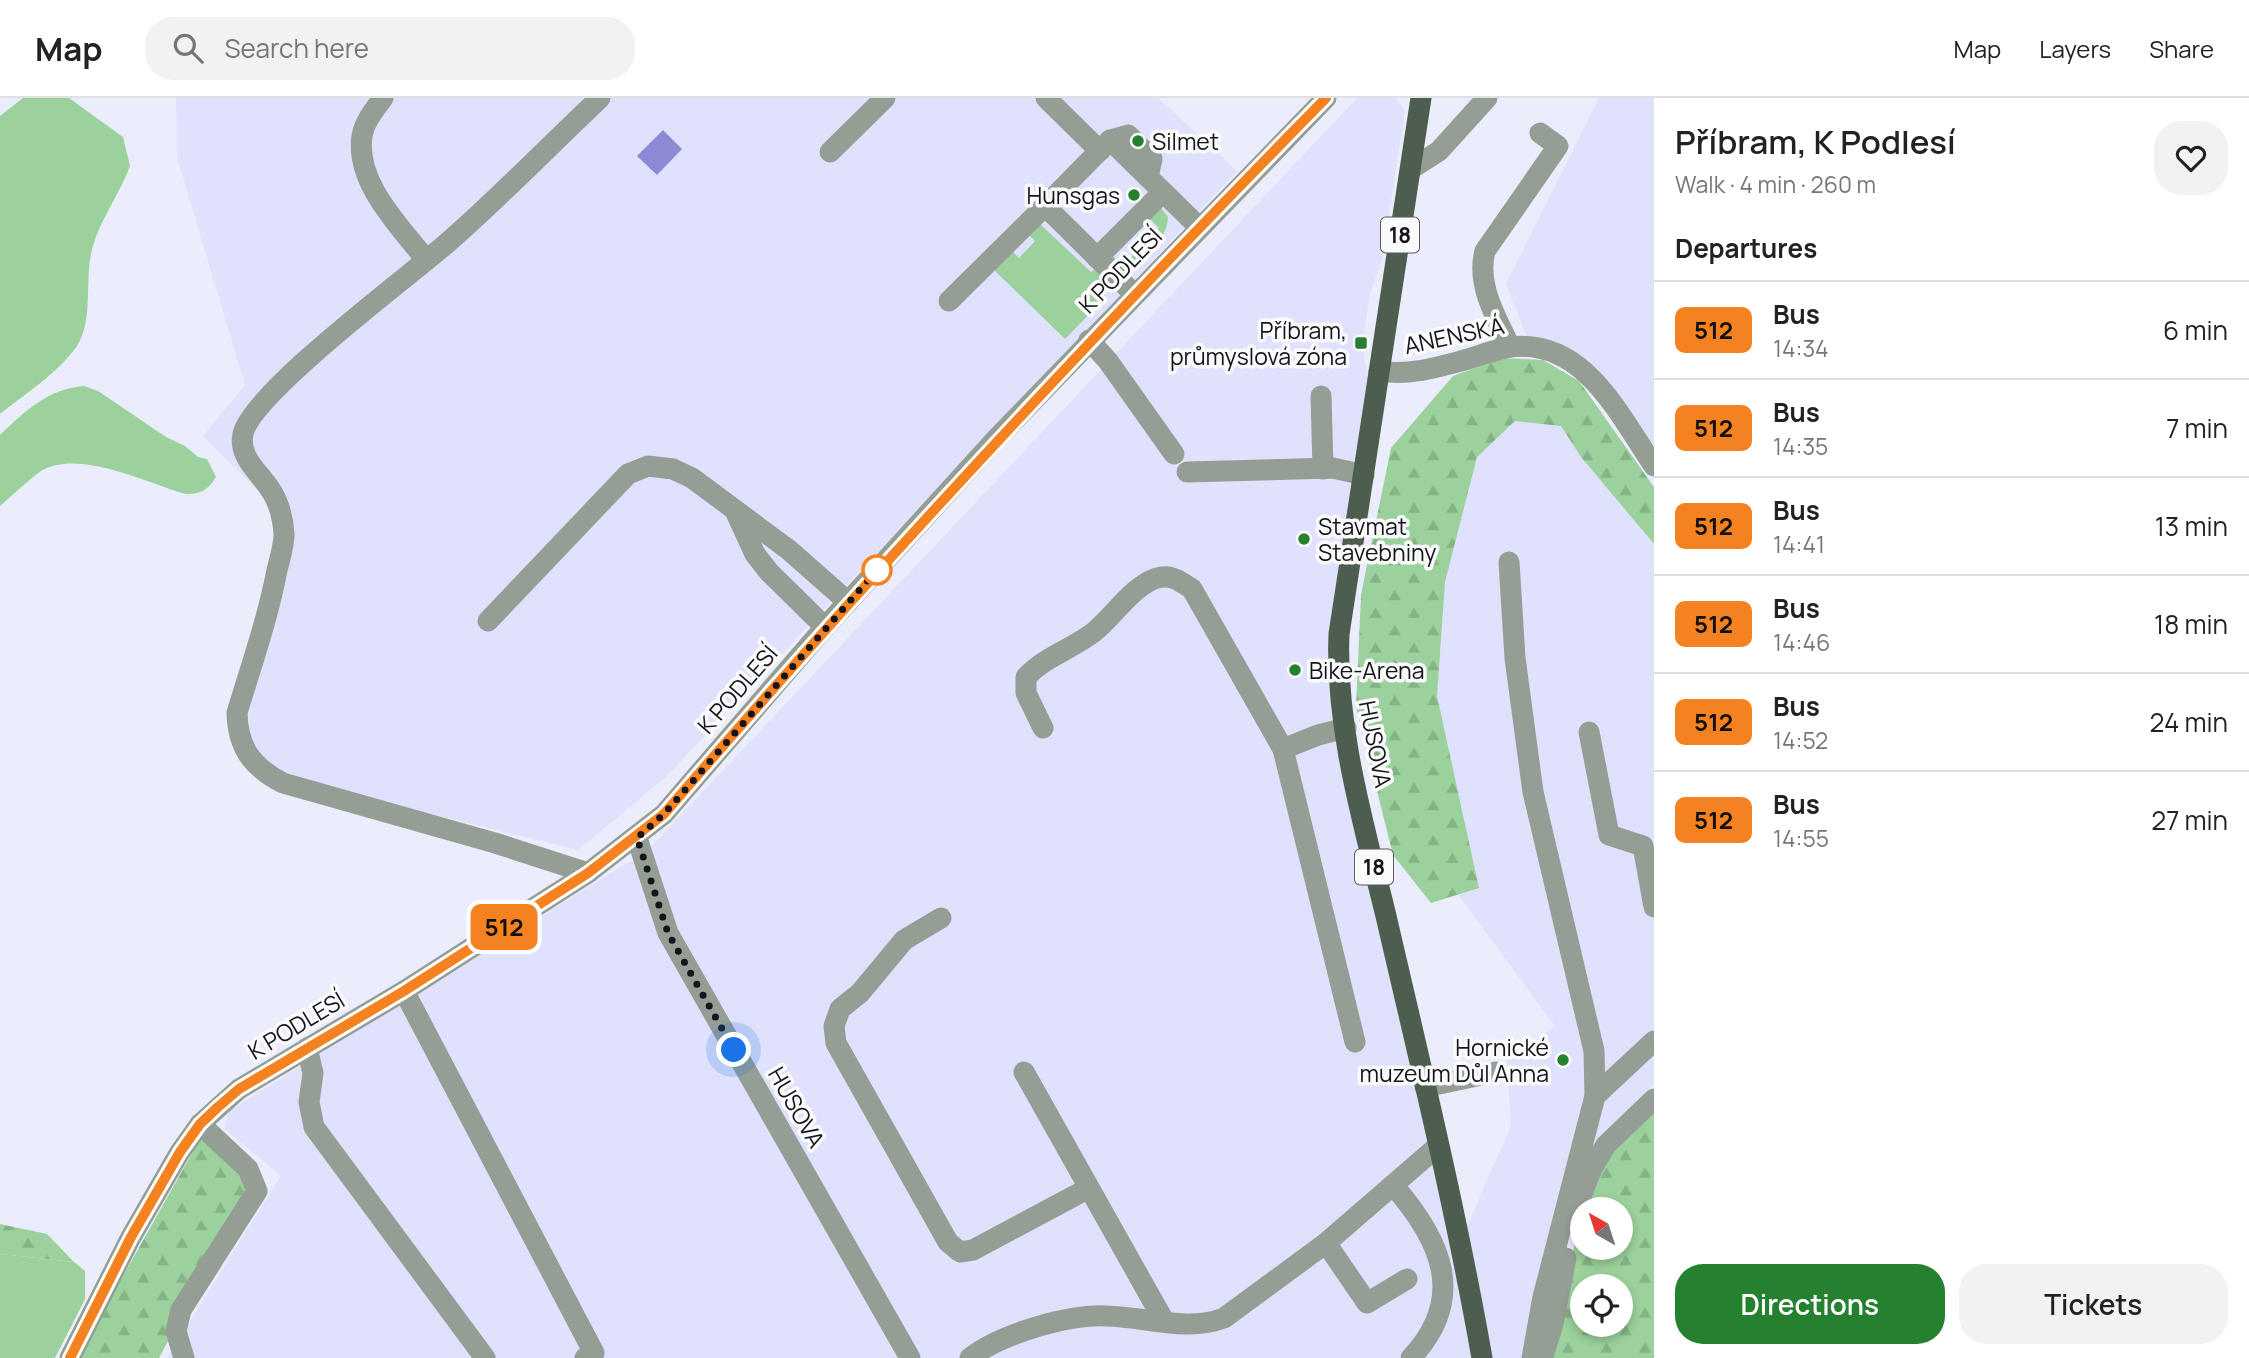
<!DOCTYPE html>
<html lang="en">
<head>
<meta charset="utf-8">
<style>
	:root { --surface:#fff; --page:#f2f2f2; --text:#222; --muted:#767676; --line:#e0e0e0; --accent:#258030 }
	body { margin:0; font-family:Manrope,sans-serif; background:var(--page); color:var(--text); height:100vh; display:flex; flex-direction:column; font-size:26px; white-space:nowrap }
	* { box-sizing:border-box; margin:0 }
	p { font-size:23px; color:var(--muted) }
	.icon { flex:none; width:38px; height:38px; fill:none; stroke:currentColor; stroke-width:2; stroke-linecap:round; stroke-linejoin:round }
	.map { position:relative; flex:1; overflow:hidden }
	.drawer { display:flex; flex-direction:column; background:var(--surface); width:595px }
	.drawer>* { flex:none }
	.badge { padding:0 14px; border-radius:10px; font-size:24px; line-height:46px }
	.needle { width:46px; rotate:321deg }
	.fabs { position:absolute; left:1570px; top:1099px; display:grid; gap:14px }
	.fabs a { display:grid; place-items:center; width:63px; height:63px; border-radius:50%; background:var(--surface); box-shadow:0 4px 10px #0003; font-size:35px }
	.you { position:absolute; width:35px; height:35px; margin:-18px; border:5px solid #fff; border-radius:50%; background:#1a73e8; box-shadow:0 0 0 10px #1a73e833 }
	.map>.badge { position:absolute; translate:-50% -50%; box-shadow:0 0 0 4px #fff }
	h2 { padding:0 21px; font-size:26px; line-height:63px }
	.round { display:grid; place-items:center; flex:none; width:74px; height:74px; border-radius:28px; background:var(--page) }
	.head { display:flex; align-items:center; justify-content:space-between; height:119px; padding:0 21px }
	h1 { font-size:33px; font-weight:600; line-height:52px }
	.button { display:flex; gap:14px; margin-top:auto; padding:14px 21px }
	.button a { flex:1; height:80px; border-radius:28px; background:var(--accent); color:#fff; font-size:28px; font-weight:600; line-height:80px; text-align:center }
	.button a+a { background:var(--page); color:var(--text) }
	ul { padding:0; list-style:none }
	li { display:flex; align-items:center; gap:21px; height:98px; padding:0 21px; border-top:2px solid var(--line) }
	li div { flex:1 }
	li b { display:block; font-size:26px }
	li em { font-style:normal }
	li .badge { min-width:77px; font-weight:700; text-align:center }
	header { display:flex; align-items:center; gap:42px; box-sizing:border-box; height:98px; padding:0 35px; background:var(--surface); border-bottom:2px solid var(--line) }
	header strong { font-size:33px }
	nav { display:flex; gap:38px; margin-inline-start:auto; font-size:24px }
	.search { width:490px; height:63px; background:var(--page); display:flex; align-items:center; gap:18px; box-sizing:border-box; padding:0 24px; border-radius:28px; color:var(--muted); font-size:26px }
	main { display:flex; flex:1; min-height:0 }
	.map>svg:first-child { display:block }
	.built { fill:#e0e1fc }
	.grass { fill:#9bd19c }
	.forest { fill:url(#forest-firs); fill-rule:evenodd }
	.water { fill:#8c89d5 }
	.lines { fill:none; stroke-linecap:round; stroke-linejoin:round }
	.minor { stroke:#959e95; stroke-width:21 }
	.major { stroke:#4e5e4e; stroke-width:21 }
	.line-casing { stroke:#fff; stroke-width:16 }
	.line { stroke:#f58220; stroke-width:10 }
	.walk { stroke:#14141d; stroke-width:7; stroke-dasharray:0 12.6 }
	.poi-dot { fill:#258030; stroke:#fafafa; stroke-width:2.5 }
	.stop-dot { fill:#fff; stroke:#f58220; stroke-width:3.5 }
	.labels { text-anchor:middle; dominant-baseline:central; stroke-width:7; stroke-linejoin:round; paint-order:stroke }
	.shield { fill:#fafafa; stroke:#59595f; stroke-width:2 }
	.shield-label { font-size:21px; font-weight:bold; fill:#14141d }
	.poi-label { font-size:23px; fill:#14141d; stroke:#fafafa; text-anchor:start }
	.street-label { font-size:23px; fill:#14141d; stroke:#fafafa }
</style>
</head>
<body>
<header>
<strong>Map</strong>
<div class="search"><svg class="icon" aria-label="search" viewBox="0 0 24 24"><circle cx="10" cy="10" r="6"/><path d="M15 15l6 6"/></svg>Search here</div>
<nav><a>Map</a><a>Layers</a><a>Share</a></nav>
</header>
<main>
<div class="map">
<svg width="1654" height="1260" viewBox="0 0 1654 1260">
	<defs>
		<pattern id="forest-firs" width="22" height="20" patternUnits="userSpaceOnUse" patternTransform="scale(1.75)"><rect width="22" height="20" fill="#9bd19c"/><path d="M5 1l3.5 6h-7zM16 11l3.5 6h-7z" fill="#85b386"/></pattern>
	</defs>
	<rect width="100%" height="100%" fill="#ebecfc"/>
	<g class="built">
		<path d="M176,0h982l79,73 -571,606 -88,73 -294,-72 -33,-26 -2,-38 45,-188 -91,-90 42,-51 -68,-228z"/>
		<path d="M1357,0h39l9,12 -23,150 -12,33 -8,56 6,26 -40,290 97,422 53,271h-1311l114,-182 -57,-48 5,-17 419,-261z"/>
		<path d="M1599,0h55v355l-33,-56 -28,-31 -40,-21 -26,-8 -21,-53z"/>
		<path d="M1516,285l138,110v590l-47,56 -23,40 -50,179h-47l-23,-125 47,-107 -4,-65 48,-35 -118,-160 -26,-375z"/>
	</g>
	<g class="grass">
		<path d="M23,0h46l54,39 7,29c-12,32 -35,60 -40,94 -4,27 2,63 -13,86 -19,27 -52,48 -77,68v-298z"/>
		<path d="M1160,109l8,10c0,21 -27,52 -49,50l-8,-10 2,-1 10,9 36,-37 -10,-10z"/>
		<path d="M1040,126l51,48 6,-5 11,14 -3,17 -40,41 -73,-71 18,-19 9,9 16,-17 -8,-8z"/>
		<path d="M84,288l14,5 68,46 19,9 13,11 9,2 9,18c-8,13 -15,17 -30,17 -37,-10 -107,-46 -145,-23 -14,10 -28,24 -41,35v-71c25,-24 48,-46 84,-49z"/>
		<path d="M0,1156l74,8 11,9v28l-30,59h-55z"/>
	</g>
	<g class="forest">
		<path d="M1502,260l41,2 36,21 75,106v57l-73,-87 -20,-31 -46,-5 -38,36 -32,125 -8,114 42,192 -48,15 -38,-48 -37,-148 5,-112 30,-147 62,-72z"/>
		<path d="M1654,998v262h-111l39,-139v29h38v-39h-35l9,-31zM1582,1188h38v39h-38z"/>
		<path d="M204,1034l46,56 -91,170h-82z"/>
		<path d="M0,1126l47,10 27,28 -74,-8z"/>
	</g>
	<path class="water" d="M663,32l19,19 -25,26 -20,-19z"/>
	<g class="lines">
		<g class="minor">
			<path d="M383,0c-8,11 -19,24 -21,38 -7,47 38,90 64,124"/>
			<path d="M1046,0l54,53"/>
			<path d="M1110,42l18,-5 24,24 -4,18"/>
			<path d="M830,54l55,-54"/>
			<path d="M1411,71l28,-18 48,-53"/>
			<path d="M1097,160l66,-66"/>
			<path d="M1134,196l-89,-88 65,-66 89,87"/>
			<path d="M949,203l96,-95"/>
			<path d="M1089,242l19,21 66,93"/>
			<path d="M1510,249c-14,-31 -34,-62 -25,-96l73,-105 -18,-13"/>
			<path d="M1379,273c31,5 59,-4 89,-12 14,-4 28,-10 42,-12 74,-9 109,68 144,119"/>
			<path d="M1321,298l2,73"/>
			<path d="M1187,374l146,-4 31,7"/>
			<path d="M737,417l18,39 14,18 56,55"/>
			<path d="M1509,464l6,96 18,134 61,259 1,45 -52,201 -11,61"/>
			<path d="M488,523l140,-147 20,-8 25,3 19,9 97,72 59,52"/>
			<path d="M1043,630l-17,-35v-16c20,-21 46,-28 68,-45 20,-16 38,-46 63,-54 14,-4 23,3 35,11l91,160"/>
			<path d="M1346,630l-28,7 -35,14 72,293"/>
			<path d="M1589,634l20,103 34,11 11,61"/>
			<path d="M637,740l31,95 242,425"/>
			<path d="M588,775l-93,-30 -212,-60c-31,-16 -45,-35 -46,-70 14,-47 31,-95 40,-143 3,-11 7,-25 7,-36 -1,-16 -5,-32 -14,-45 -11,-17 -32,-32 -27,-55 8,-40 165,-157 203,-190 53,-46 103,-98 154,-146"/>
			<path d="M941,820l-37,22 -44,53 -20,16 -6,17 2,17 112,199 12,10 13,-2 116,-62"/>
			<path d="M404,893l190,362 -9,5"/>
			<path d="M307,950l6,25 -4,29 5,25 171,231"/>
			<path d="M1024,974l140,249"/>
			<path d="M1425,989l71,-15"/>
			<path d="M1595,998l59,-55"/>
			<path d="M1393,1087c49,56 74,113 18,173"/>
			<path d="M1580,1101l12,-31 14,-23 48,-46"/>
			<path d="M1326,1145l41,60 40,-24"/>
			<path d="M1543,1258l10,-32 13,-66"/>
			<path d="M70,1260l61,-121 49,-85 20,-28 39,-35 165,-98 184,-118 76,-59 161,-187 171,-188 330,-341"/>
			<path d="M184,1260l-8,-27 5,-21 76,-119 -9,-22 -48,-45"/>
			<path d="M970,1260c30,-24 99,-44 137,-42 40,1 80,16 117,2l102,-75 112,-97"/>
		</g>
		<path class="major" d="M1421,0l-82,536c-4,94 25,191 47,282 34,147 70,294 96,442"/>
	</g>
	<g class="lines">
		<defs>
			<path id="line" d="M70,1260l61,-121 49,-85 20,-28 18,-17 21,-18 165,-98 184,-118 76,-59c213,-248 432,-482 662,-716"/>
		</defs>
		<use href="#line" class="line-casing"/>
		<use href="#line" class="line"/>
		<path class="walk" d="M734,952l-66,-117 -31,-95 27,-24 221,-253 -8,9"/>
	</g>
	<g class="poi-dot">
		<circle cx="1138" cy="43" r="7"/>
		<circle cx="1134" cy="97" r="7"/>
		<rect x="1354" y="238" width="14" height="14" rx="3.5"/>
		<circle cx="1304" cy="441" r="7"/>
		<circle cx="1295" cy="572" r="7"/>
		<circle cx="1563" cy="962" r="7"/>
	</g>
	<circle class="stop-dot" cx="877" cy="472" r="14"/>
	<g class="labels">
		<g class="shield">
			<rect x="1381" y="119.5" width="38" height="35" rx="5"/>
			<rect x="1355" y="751.5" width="38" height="35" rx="5"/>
		</g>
		<g class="shield-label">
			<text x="1400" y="137">18</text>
			<text x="1374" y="769">18</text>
		</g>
		<g class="poi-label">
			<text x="1152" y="43">Silmet</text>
			<text x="1120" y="97" text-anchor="end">Hunsgas</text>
			<text x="1347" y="232" text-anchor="end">Příbram,<tspan x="1347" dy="26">průmyslová zóna</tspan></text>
			<text x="1318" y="428">Stavmat<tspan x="1318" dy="26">Stavebniny</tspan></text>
			<text x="1309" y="572">Bike-Arena</text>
			<text x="1549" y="949" text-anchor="end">Hornické<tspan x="1549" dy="26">muzeum Důl Anna</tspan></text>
		</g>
		<g class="street-label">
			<text transform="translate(1120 172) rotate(-46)">K PODLESÍ</text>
			<text transform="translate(1454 237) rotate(-12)">ANENSKÁ</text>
			<text transform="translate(737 591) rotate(-49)">K PODLESÍ</text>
			<text transform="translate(1376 646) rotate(79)">HUSOVA</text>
			<text transform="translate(296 927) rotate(-31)">K PODLESÍ</text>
			<text transform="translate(797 1009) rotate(60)">HUSOVA</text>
		</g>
	</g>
</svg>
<div class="fabs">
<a><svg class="needle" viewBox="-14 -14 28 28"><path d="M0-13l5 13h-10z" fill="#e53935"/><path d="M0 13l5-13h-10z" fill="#767676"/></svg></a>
<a><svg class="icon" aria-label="locate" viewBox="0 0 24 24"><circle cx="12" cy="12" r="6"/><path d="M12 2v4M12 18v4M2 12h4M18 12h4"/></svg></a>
</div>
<div class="you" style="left:734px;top:952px"></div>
<b class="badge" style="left:504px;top:829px;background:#f58220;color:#111">512</b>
</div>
<section class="drawer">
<div class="head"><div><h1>Příbram, K Podlesí</h1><p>Walk · 4 min · 260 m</p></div><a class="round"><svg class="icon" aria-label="heart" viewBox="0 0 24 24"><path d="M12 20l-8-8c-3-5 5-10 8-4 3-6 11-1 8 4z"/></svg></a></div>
<h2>Departures</h2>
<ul>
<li><span class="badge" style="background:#f58220;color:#111">512</span><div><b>Bus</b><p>14:34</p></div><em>6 min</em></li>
<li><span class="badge" style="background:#f58220;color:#111">512</span><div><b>Bus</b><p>14:35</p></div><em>7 min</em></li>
<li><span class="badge" style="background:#f58220;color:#111">512</span><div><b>Bus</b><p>14:41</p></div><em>13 min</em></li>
<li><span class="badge" style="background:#f58220;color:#111">512</span><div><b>Bus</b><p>14:46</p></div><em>18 min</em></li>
<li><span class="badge" style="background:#f58220;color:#111">512</span><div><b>Bus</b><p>14:52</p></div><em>24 min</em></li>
<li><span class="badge" style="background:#f58220;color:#111">512</span><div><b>Bus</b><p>14:55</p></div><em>27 min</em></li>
</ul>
<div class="button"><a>Directions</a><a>Tickets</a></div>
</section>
</main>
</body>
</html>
